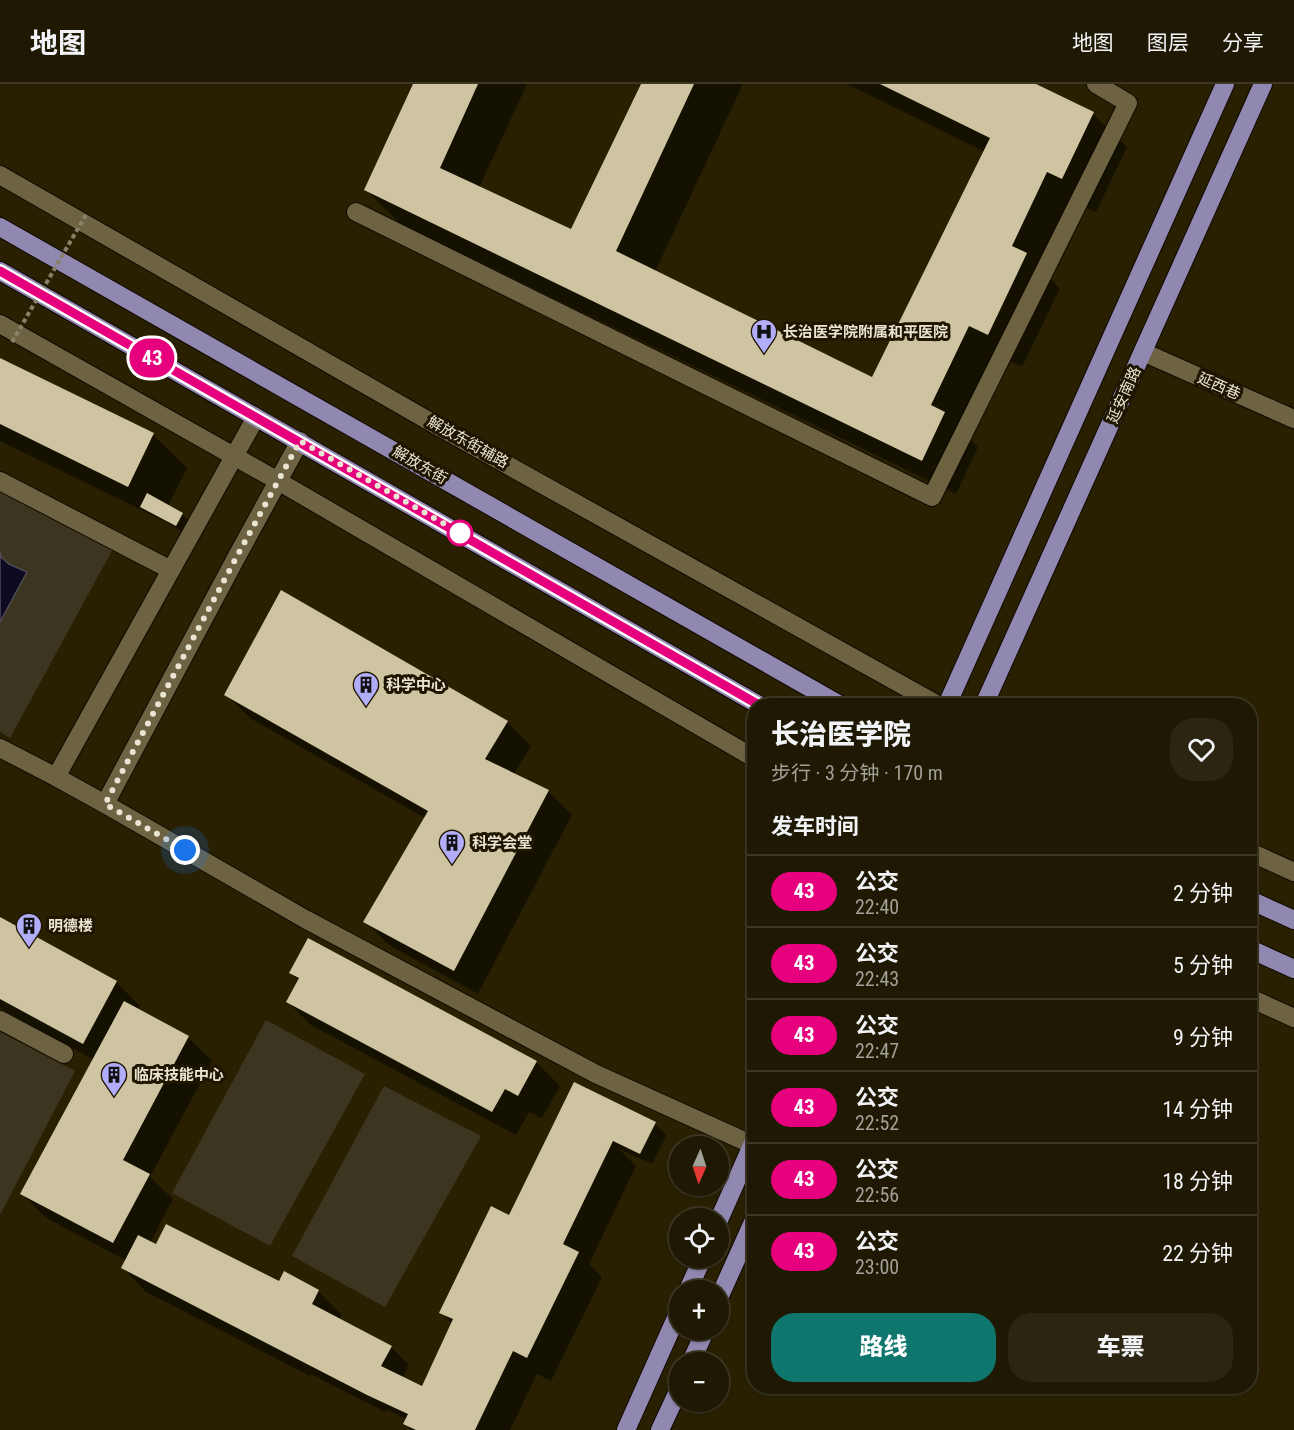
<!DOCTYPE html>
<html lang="zh">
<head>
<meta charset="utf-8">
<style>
	:root { --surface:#1f1802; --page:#2c2511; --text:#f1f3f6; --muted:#a1a099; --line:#3c3724; --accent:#0f766e }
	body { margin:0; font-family:"Roboto Condensed","Noto Sans SC",sans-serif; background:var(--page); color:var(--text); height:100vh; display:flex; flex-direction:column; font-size:22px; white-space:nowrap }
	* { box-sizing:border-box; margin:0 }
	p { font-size:20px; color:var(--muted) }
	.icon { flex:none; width:33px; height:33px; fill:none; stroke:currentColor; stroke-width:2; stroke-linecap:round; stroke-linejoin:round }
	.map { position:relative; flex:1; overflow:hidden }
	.sheet { position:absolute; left:747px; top:614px; width:510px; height:696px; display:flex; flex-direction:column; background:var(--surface); border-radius:24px; box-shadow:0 2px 4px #0004,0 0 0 2px var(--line) }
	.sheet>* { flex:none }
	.badge { padding:0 12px; border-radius:20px; font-size:21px; line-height:39px }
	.needle { width:39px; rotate:183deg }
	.tools { position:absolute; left:669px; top:1052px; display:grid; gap:12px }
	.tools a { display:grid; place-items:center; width:60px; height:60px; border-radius:50%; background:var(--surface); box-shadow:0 2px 4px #0004,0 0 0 2px var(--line); font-size:30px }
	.you { position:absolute; width:30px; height:30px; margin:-15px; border:4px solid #fff; border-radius:50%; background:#1a73e8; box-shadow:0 0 0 9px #1a73e833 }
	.map>.badge { position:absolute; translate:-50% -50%; box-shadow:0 0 0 3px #fff }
	h2 { padding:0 24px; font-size:22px; line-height:54px }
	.round { display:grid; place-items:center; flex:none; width:63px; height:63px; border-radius:24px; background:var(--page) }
	.overview { display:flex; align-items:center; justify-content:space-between; height:102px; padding:0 24px }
	h1 { font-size:28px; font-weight:800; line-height:45px }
	.primary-button { display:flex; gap:12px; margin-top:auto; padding:12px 24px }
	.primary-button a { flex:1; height:69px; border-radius:24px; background:var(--accent); color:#fff; font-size:24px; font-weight:800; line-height:69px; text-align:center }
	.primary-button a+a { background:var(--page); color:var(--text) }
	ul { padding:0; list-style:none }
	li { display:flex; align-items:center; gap:18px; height:72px; padding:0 24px; border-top:2px solid var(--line) }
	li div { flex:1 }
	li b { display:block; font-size:22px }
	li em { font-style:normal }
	li .badge { min-width:66px; font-weight:700; text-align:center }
	header { display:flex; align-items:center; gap:36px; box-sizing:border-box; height:84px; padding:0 30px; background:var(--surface); border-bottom:2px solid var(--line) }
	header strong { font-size:28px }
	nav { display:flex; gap:33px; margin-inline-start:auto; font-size:21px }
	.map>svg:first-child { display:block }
	.green { fill:#3c3620 }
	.water { fill:#0e0a22; stroke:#504b57; stroke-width:1.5 }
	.shadow { fill:#0007 }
	.building { fill:#cfc4a2 }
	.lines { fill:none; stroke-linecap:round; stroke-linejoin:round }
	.minor-casing { stroke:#100900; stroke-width:20 }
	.major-casing { stroke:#100900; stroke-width:20 }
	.minor { stroke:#6d6343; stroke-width:18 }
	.major { stroke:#9088b0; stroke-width:18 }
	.path-bridge { stroke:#888069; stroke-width:4; stroke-dasharray:4.5 3; stroke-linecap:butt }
	.line-casing { stroke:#fff; stroke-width:14 }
	.line { stroke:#e6007e; stroke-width:9 }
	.walk { stroke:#eae4d3; stroke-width:6; stroke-dasharray:0 10.8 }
	.stop-dot { fill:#fff; stroke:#e6007e; stroke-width:3 }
	.labels { text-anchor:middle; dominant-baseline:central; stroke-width:6; stroke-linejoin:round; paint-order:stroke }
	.poi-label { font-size:15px; font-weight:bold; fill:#eae4d3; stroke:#1f1600; text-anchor:start }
	.street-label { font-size:15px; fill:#eae4d3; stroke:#1f1600 }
</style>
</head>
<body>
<header>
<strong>地图</strong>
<nav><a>地图</a><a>图层</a><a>分享</a></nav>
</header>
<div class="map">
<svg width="1294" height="1346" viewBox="0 0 1294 1346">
	<rect width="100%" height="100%" fill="#292002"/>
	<g class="green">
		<path d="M0,402l115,59 -105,193 -10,-6z"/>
		<path d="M266,936l99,54 -95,172 -98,-53z"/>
		<path d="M0,948l75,39 -75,144z"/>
		<path d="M384,1002l97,50 -96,171 -93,-51z"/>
	</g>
	<path class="water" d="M0,468l1,5 8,7 18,8 -27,50z"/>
	<g class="shadow">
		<path d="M415,0h112l-48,104 93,43 70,-147h101l-88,188 218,107 112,-227 -138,-68h186l60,30 34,33 -31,65 -15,-7 -34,71 13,12 -38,79 -19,-9 -36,77 11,12 -22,47 -556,-271 -34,-33z"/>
		<path d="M0,276l153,75 34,33 -19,38 14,8 6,6 -6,11 -26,-14 -156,-76z"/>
		<path d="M226,610l281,28 24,24 -17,28 34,17 24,24 -94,179 -89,-49 -24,-24 60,-103 -175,-100z"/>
		<path d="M0,835l116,63 24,24 -2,4 50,27 24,24 -62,116 23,22 -23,44 129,40 39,8 24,24 -3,5 52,27 18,18 -7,13 20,10 30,-64 -11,-12 69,-96 64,-132 81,40 12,11 -15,29 -33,-15 17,17 -47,98 13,13 -51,104 -14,-7 -27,56h-99l-6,-6 2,-5 -21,-10 -1,3 -74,-38 -1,2 -164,-84 -23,-24 4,-7 -81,-43 -24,-24 72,-134 -94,-52z"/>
		<path d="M291,889l245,89 24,24 -18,32 -13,-6 -13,23 -205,-110 -23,-23 11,-21z"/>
	</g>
	<g class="building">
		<path d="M413,0h65l-38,84 131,61 70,-145h53l-78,167 256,126 118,-239 -110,-54h156l58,28 -32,67 -15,-7 -35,74 15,7 -39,82 -19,-9 -38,79 14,7 -23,49 -558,-271z"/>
		<path d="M0,274l154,75 -26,54 -128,-63z"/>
		<path d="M147,409l36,20 -7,13 -36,-19z"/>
		<path d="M281,506l227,131 -23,38 64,31 -95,181 -91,-49 65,-111 -204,-116z"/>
		<path d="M0,833l117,64 -34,63 -83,-45z"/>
		<path d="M308,854l229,123 -19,35 -13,-7 -13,23 -206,-110 13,-24 -10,-5z"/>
		<path d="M124,917l65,35 -66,124 27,14 -37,69 -93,-49z"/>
		<path d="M574,998l82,40 -16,32 -27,-13 -50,103 16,8 -52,106 -14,-7 -38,79h-59l-13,-6 5,-10 -41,-19 -246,-127 17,-33 18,9 10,-20 113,57 5,-10 35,19 -7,14 80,42 -11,20 41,20 31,-67 -14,-6 52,-107 18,9z"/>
	</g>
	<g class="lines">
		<defs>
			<g id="minor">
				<path d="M0,91l441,253 497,277"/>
				<path d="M356,128l576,285 196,-394 -32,-19"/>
				<path d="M0,240l278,157 476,277"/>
				<path d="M1143,268l151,67"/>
				<path d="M0,397l171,89"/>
				<path d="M0,664l56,29 49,27 200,115 291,155 157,71"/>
				<path d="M56,693l200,-360"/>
				<path d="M105,720l131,-246 64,-117"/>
				<path d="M1250,768l44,20"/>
				<path d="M1250,914l44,20"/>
				<path d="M0,936l64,34"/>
			</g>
			<g id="major">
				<path d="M0,143l840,478"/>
				<path d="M0,187l759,434"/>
				<path d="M947,621l278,-621"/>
				<path d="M984,621l279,-621"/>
				<path d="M1250,816l44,20"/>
				<path d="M1250,865l44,20"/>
				<path d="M718,1138l36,-81"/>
				<path d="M688,1206l15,-33"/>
				<path d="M718,1216l36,-80"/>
				<path d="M691,1278l15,-33"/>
				<path d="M626,1346l54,-121"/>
				<path d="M660,1346l20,-43"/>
			</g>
		</defs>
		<use href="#minor" class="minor-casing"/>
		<use href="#major" class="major-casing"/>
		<use href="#minor" class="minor"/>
		<use href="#major" class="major"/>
		<path class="path-bridge" d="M12,258l75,-129"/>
	</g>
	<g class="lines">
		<defs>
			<path id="line" d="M0,187l759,434"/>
		</defs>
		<use href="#line" class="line-casing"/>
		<use href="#line" class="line"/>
		<path class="walk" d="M185,766l-80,-46 131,-246 64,-117 160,92"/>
	</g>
	<defs>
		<symbol id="hospital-pin" viewBox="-11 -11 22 30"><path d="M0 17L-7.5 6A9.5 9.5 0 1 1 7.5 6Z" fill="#b2adf9" stroke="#1f1600"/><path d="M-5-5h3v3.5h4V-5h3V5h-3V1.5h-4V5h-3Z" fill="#111"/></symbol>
		<symbol id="building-pin" viewBox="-11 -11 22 30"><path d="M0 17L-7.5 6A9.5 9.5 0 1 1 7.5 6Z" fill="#b2adf9" stroke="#1f1600"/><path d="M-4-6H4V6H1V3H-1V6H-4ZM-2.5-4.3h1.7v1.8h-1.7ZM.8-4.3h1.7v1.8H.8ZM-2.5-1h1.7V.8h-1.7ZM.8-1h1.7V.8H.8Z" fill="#111"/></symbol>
	</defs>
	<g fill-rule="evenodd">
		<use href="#hospital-pin" x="749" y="233" width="30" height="40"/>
		<use href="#building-pin" x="351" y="586" width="30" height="40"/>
		<use href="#building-pin" x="437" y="744" width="30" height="40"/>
		<use href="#building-pin" x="14" y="827" width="30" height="40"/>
		<use href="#building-pin" x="99" y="976" width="30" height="40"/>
	</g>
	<circle class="stop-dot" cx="460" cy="449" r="12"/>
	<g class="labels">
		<g class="poi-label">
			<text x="783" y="248">长治医学院附属和平医院</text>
			<text x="386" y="601">科学中心</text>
			<text x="472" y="759">科学会堂</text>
			<text x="48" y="842">明德楼</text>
			<text x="134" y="991">临床技能中心</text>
		</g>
		<g class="street-label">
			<text transform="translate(1219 302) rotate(24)">延西巷</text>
			<text transform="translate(1124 311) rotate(-66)">延安南路</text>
			<text transform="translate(468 358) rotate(29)">解放东街辅路</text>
			<text transform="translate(420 381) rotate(30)">解放东街</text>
		</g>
	</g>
</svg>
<div class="tools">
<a><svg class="needle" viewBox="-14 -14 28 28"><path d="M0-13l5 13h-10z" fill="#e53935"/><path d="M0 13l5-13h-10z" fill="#a1a099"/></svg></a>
<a><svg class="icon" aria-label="locate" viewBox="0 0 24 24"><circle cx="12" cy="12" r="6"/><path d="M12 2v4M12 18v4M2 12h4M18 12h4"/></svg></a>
<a>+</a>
<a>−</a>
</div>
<div class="you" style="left:185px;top:766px"></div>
<b class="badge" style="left:152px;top:274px;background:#e6007e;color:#fff">43</b>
<section class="sheet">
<div class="overview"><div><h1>长治医学院</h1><p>步行 · 3 分钟 · 170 m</p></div><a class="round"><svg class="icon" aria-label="heart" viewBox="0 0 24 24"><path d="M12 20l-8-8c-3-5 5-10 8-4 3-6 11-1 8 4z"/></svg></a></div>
<h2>发车时间</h2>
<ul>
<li><span class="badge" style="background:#e6007e;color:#fff">43</span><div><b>公交</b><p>22:40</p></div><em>2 分钟</em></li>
<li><span class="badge" style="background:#e6007e;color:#fff">43</span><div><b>公交</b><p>22:43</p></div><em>5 分钟</em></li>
<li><span class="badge" style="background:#e6007e;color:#fff">43</span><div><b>公交</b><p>22:47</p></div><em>9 分钟</em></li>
<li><span class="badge" style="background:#e6007e;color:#fff">43</span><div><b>公交</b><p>22:52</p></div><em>14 分钟</em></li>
<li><span class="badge" style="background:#e6007e;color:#fff">43</span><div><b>公交</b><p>22:56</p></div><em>18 分钟</em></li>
<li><span class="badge" style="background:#e6007e;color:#fff">43</span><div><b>公交</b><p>23:00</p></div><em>22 分钟</em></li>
</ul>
<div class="primary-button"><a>路线</a><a>车票</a></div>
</section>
</div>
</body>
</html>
